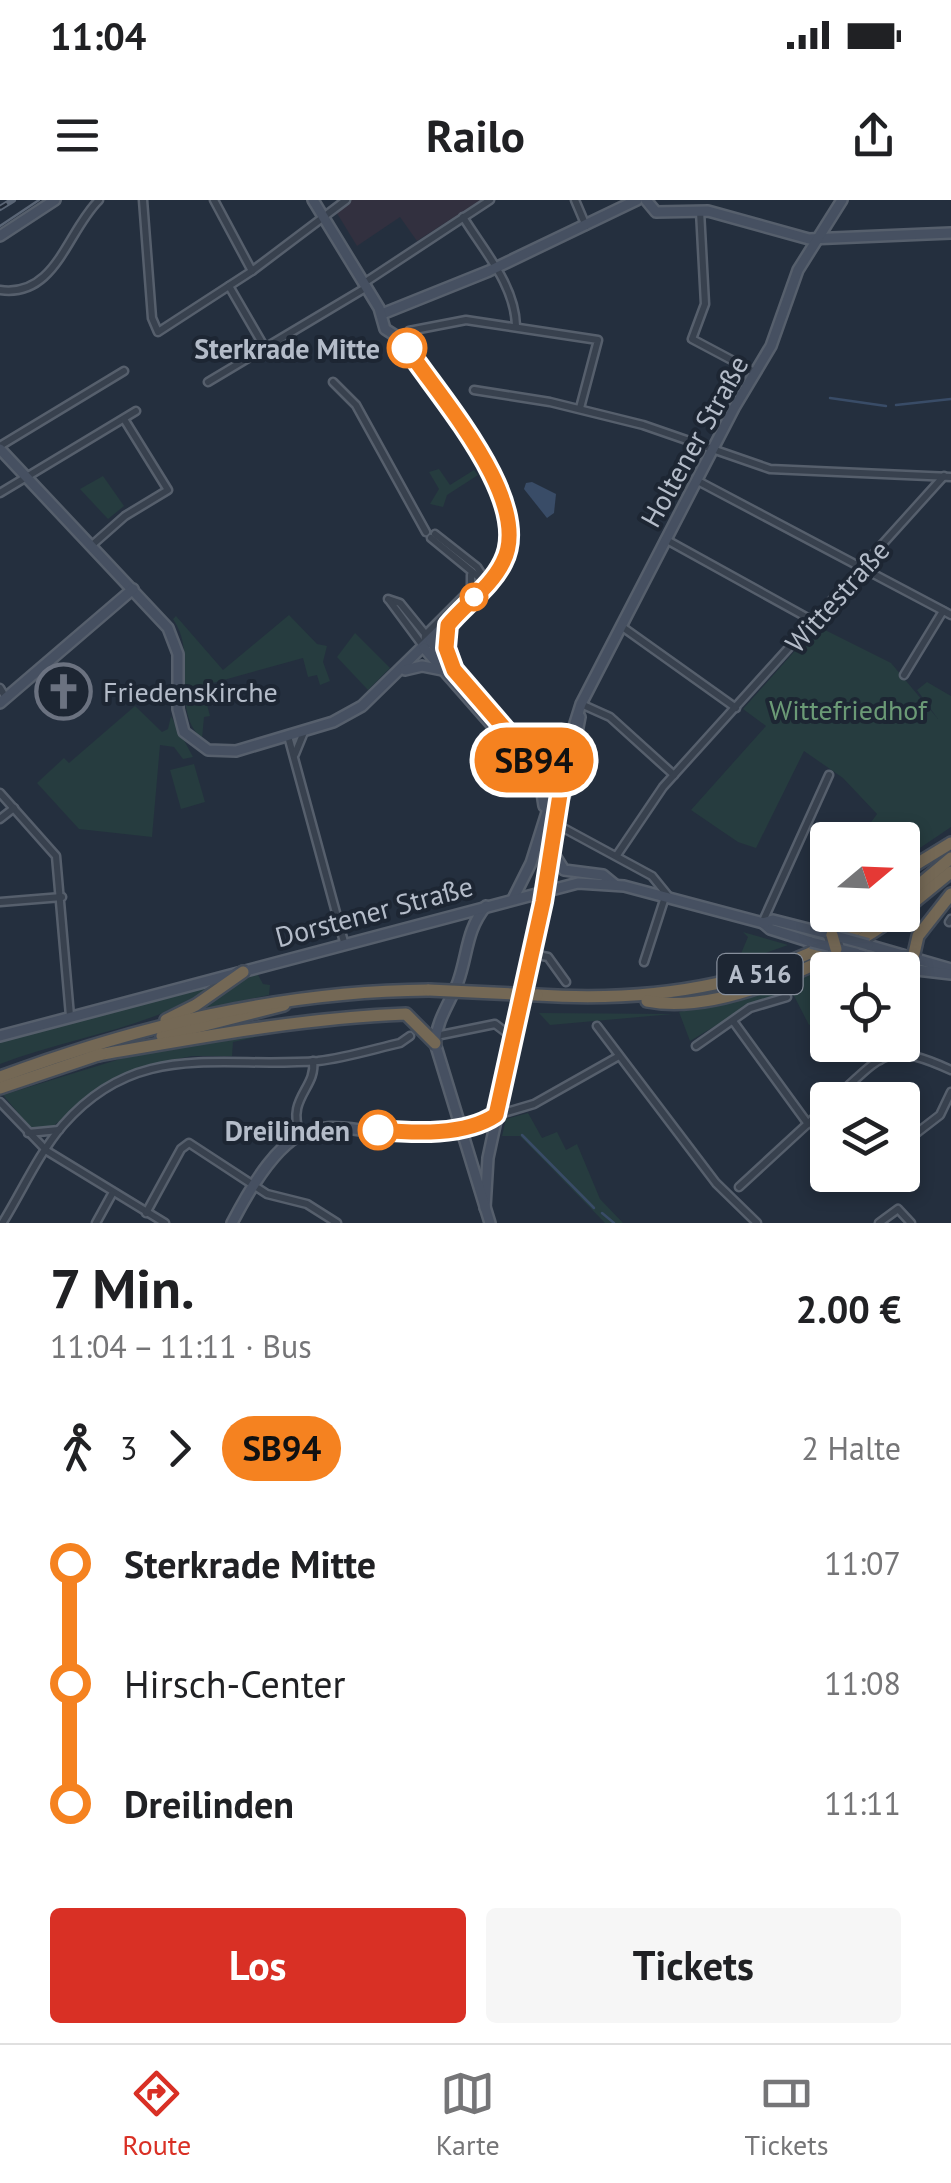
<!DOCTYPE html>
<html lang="de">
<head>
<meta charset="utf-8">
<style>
	:root { --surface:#fff; --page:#f6f6f6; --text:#202124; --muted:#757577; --line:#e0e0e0; --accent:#d93025 }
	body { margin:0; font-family:"PT Sans",sans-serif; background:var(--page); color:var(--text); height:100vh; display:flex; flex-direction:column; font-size:38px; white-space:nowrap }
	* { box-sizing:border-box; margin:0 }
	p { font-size:32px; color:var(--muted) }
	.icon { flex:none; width:55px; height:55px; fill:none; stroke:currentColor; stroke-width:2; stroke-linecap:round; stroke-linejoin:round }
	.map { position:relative; height:1023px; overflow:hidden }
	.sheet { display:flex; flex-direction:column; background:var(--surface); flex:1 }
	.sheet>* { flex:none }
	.badge { padding:0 20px; border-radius:32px; font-size:35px; line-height:65px }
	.needle { width:65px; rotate:71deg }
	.buttons { position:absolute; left:810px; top:622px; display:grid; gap:20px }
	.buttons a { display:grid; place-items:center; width:110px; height:110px; border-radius:10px; background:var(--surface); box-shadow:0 5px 15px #0003; font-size:50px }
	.map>.badge { position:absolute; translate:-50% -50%; box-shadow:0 0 0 5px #fff }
	.legs { display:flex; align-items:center; gap:15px; height:110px; padding:0 50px; font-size:32px }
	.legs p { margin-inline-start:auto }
	.summary { display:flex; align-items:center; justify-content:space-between; height:170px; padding:0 50px }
	h1 { font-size:55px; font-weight:700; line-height:75px }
	.cta { display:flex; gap:20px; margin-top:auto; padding:20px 50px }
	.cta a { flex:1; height:115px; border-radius:10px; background:var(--accent); color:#fff; font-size:40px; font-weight:700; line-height:115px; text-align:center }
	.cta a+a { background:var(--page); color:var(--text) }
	ul { padding:0 50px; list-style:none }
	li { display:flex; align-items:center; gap:35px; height:120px; font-size:38px }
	li i { display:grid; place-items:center; width:15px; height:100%; margin:0 12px; background:currentColor }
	li i::after { content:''; width:25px; height:25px; margin:-12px; border:8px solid; border-radius:50%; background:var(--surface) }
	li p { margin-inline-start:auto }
	li:first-child i { background:linear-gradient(#0000 50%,currentColor 0) }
	li:last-child i { background:linear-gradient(currentColor 50%,#0000 0) }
	.status { display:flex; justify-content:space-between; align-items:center; height:70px; padding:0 50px; background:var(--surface); direction:ltr }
	.status svg { height:28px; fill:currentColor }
	header { display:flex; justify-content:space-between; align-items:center; height:130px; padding:0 50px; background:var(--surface); font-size:45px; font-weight:700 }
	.tabs { display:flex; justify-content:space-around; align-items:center; height:140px; border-top:2px solid var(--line); background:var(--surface); font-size:28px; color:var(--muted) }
	.tabs a { display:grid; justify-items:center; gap:5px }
	.tabs .active { color:var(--accent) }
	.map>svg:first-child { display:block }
	.medical { fill:#32303f }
	.green { fill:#263c3f }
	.water { fill:#394c67 }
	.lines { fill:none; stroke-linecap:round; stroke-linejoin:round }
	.stream { stroke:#394c67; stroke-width:2.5 }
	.street-casing { stroke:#565f6c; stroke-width:11 }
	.secondary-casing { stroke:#565f6c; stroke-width:14 }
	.highway-casing { stroke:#434c59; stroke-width:16 }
	.street { stroke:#38414e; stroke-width:6 }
	.secondary { stroke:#465061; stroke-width:9 }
	.highway { stroke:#746855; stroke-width:11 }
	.tram { stroke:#5a6575; stroke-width:2.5 }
	.rail-casing { stroke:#5a6575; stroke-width:6 }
	.rail { stroke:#1d2633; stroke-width:2.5; stroke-dasharray:8; stroke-linecap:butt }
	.secondary-bridge-casing { stroke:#565f6c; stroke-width:14; stroke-linecap:butt }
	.highway-bridge-casing { stroke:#434c59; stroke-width:16; stroke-linecap:butt }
	.secondary-bridge { stroke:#465061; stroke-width:9 }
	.highway-bridge { stroke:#746855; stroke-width:11 }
	.line-1-casing { stroke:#fff; stroke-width:22 }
	.line-1 { stroke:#f58220; stroke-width:15 }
	.stop-1-dot { fill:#fff; stroke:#f58220; stroke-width:5 }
	.labels { text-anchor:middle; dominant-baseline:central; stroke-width:8; stroke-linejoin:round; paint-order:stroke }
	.shield { fill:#1d2633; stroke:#878f9c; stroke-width:2.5 }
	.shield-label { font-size:25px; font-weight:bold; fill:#b4bcc9 }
	.stop-label { font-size:28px; font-weight:bold; fill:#b4bcc9; stroke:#1d2633; text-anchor:end }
	.street-label { font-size:28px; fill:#b4bcc9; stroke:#1d2633 }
	.poi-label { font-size:28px; fill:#b4bcc9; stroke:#1d2633; text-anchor:start }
	.park-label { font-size:28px; fill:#6b9a76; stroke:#1d2633 }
</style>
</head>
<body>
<div class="status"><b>11:04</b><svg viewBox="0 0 49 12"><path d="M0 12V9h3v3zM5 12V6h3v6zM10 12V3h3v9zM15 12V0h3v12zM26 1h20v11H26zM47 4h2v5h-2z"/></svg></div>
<header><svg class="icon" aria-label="menu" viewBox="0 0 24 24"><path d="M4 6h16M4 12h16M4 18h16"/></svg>Railo<svg class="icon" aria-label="share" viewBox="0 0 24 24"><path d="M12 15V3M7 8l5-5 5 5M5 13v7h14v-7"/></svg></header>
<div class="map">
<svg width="951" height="1023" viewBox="0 0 951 1023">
	<rect width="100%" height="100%" fill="#242f3e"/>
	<path class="medical" d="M350,0h131l-64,41 -17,-24 -43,29 -22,-36z"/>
	<g class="green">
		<path d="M439,269l11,16 24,-15 4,5 -31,20 -4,12 -13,-3 9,-15 -10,-17z"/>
		<path d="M103,276l21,30 -16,13 -28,-30z"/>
		<path d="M289,415l28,29 10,2 -4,16 7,19 -10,4 -3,-10 -9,2 -5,-19 -101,28 8,30 -6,1 -2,22c-33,-30 -3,-83 -29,-120l3,-3 47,54z"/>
		<path d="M817,426l74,37 47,56 -21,-29 10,-8 24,14v131l-37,25 -4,-4 -7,6 -1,-14h-44l19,-26 -34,-36 -39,-27 -48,97 -18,-6 -47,-32 75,-84 -23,-17z"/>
		<path d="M355,433l35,35 -22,22 -31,-33z"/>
		<path d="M135,506l27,26 6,-3 3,-13 22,41 -10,2 -9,-12 -14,-2 -8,92 -73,-8 -42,-46 27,-25 5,5z"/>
		<path d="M194,564l11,38 -24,7 -11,-39z"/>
		<path d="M743,732l45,13 -51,18 11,-26z"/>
		<path d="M842,760l32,10h-46l-1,46 -18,9 -17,-33 -40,12 -62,37 -11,-29 83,-18z"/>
		<path d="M257,773l6,11 7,1 -1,10 -80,17 51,-33z"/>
		<path d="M216,785c-62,43 -146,52 -216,79v-22z"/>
		<path d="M539,813l134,1 -123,11z"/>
		<path d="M264,830l-4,6 -27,6 -1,14h-40l-53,11 -40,20 -49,42 -20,-2 -27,-32 130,-40z"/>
		<path d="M528,913l14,25 15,-6 9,18 11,-6 23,55 23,24h-18l-85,-87h-18l4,-17z"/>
	</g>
	<path class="water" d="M532,282l24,12 -2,19 -7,5 -23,-29 2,-6z"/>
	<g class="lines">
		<g class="stream">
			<path d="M830,198l56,8"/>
			<path d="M896,205l55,-6"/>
			<path d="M522,935l72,73"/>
			<path d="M602,1013l12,10"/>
		</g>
		<defs>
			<g id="street">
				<path d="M143,0l9,118 6,14 94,-61 94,-71"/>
				<path d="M214,0l38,71"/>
				<path d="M575,0l11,26"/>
				<path d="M700,11l5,93 -13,35 64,34"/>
				<path d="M463,17c21,34 52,68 53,109"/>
				<path d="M364,83l126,-83"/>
				<path d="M229,86l36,62"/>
				<path d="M0,90c56,8 67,-59 99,-90"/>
				<path d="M409,131l57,-11 132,20 -18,68"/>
				<path d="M208,182l159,-95"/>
				<path d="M333,182l23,23 70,127"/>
				<path d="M474,190l76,12 93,23 127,44 181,8"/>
				<path d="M0,246l124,-75"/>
				<path d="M696,280l255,135"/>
				<path d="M0,293l136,-82"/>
				<path d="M435,334l42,33 10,16"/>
				<path d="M431,338l56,46"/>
				<path d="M665,339l150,83"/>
				<path d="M91,346l34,-30 43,-26 -44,-71"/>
				<path d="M388,399l12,4 26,32"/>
				<path d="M389,400l34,46"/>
				<path d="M621,426l115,82"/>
				<path d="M424,447l1,-12 46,-46v-14"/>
				<path d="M904,475l39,-64"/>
				<path d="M0,488l6,10"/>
				<path d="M581,504l29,13 64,58"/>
				<path d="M288,536l56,206"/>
				<path d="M295,554l9,-22"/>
				<path d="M0,593l56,63 14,160"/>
				<path d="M0,619l14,-11"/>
				<path d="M556,624l96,52 17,21"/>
				<path d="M617,655l46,-68 281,-311"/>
				<path d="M0,702l62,-5"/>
				<path d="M763,721l66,-146"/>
				<path d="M949,722l2,-3"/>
				<path d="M532,754l16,3 18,25"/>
				<path d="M644,762l21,-65"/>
				<path d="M733,821l75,103"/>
				<path d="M597,826l119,157 41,40"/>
				<path d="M902,830l12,13 -1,10"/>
				<path d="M436,836l59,-12 17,13"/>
				<path d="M868,845l12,15"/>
				<path d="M696,846l54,-38 37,-11"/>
				<path d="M833,900c50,-45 52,-60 118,-30"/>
				<path d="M0,902l47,49 118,72"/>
				<path d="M497,915l37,-11 85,-48"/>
				<path d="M28,933l31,-3"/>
				<path d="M300,934c-14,-36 17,-46 13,-73"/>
				<path d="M905,942l35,-27 11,-23"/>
				<path d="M739,987l89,-82"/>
				<path d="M146,1013l35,-64 8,-6 78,51 40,10 30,19"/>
				<path d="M3,1022c19,-31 36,-69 60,-97 75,-86 157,-56 255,-64 27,-3 56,-12 82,-18l10,-7"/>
				<path d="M96,1023l16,-29"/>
				<path d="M879,1023l19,-14 13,14"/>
			</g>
			<g id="secondary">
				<path d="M646,0l10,12 52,-1 101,28 142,-6"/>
				<path d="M0,36l55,-36"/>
				<path d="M382,114l107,-43 148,-71"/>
				<path d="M0,249l168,179 10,26v55l6,23 24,18 28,1 97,-29 29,-16 134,-131c11,-19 18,-38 14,-60 -9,-48 -80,-131 -108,-175l-17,-11 -6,-21 -66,-108"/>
				<path d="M447,425l5,38"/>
				<path d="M431,442l82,97 44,35 4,10 -18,118 -55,256 -3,50"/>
				<path d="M424,448l116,132 4,26"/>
				<path d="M405,470l17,-4 20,4"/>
				<path d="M0,503l133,-114"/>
				<path d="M565,595l15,-78"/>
				<path d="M552,651l12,19 39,5 11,9"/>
				<path d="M514,697l17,-34 50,-159 153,-296 37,-62 27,-76 44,-70"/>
				<path d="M486,706c-20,24 -18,48 -28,76 -8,21 -21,37 -23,61l55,180"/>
				<path d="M763,723l7,6 41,13"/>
				<path d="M868,745l83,24"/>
				<path d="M856,753l52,16 43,5"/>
				<path d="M0,836l578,-153 46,3 139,37 10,-3 59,15"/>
				<path d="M232,1023c81,-156 103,-66 227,-97 13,-3 25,-3 37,-11"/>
			</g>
			<g id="highway">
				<path d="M902,673l49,-30"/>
				<path d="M902,699l49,-41"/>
				<path d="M902,712l49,-40"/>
				<path d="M832,735l10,-20"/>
				<path d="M878,759l35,-1 5,-22 33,-42"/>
				<path d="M537,795c124,8 237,-11 343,-80"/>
				<path d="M647,801c75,15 191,-42 251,-86"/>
				<path d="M166,820l30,-15 47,-33"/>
				<path d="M162,836l122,-31"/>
				<path d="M98,855c103,-18 204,-37 308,-41l29,29"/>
				<path d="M0,877c138,-51 281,-86 429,-87"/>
				<path d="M0,888l101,-34"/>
			</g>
		</defs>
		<use href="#street" class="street-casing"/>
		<use href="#secondary" class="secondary-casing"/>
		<use href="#highway" class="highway-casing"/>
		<use href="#street" class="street"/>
		<use href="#secondary" class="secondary"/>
		<use href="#highway" class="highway"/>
		<path class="tram" d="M0,26l39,-26"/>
		<defs>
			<path id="rail" d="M0,8l13,-8"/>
		</defs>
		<use href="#rail" class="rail-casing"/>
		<use href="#rail" class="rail"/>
		<defs>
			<g id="secondary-bridge">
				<path d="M832,735l36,10"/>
				<path d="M811,742l45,11"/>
			</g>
			<g id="highway-bridge">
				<path d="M832,735l4,14"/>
				<path d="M429,790l108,5"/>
			</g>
		</defs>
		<use href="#secondary-bridge" class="secondary-bridge-casing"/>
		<use href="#highway-bridge" class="highway-bridge-casing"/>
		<use href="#secondary-bridge" class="secondary-bridge"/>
		<use href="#highway-bridge" class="highway-bridge"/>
	</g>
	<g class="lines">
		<defs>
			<path id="line-1" d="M378,930c36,3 87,6 118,-15l47,-213 18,-114 -3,-12 -34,-25 -70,-81 -8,-22 2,-23c17,-21 43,-38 55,-63 31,-60 -63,-164 -96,-214"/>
		</defs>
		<use href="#line-1" class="line-1-casing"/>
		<use href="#line-1" class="line-1"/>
	</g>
	<defs>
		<symbol id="church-ring" viewBox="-11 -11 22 22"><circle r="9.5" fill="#1d2633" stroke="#6b7280" stroke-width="1.5"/><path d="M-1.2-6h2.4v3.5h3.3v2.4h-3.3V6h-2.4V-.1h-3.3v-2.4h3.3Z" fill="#6b7280"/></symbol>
	</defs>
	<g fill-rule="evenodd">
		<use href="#church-ring" x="32" y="460" width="63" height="63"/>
	</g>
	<g class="stop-1-dot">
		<circle cx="407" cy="148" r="18"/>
		<circle cx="474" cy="397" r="12"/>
		<circle cx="378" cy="930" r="18"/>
	</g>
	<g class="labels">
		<rect class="shield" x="717.5" y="754" width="85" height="40" rx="8"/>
		<g class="shield-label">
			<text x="760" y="774">A 516</text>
		</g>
		<g class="stop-label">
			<text x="380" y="148">Sterkrade Mitte</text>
			<text x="350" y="930">Dreilinden</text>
		</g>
		<g class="street-label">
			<text transform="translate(694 241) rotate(-61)">Holtener Straße</text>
			<text transform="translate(837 396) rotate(-48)">Wittestraße</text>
			<text transform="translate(374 711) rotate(-15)">Dorstener Straße</text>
		</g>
		<g class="poi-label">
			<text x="103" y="491">Friedenskirche</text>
		</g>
		<g class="park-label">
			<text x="848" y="509">Wittefriedhof</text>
		</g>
	</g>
</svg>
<div class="buttons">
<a><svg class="needle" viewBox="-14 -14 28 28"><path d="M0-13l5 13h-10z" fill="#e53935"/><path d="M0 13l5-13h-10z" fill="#757577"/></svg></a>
<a><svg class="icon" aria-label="locate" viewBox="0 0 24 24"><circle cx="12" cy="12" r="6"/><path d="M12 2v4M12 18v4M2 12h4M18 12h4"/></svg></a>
<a><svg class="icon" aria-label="layers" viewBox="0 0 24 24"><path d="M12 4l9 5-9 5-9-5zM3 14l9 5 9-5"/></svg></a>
</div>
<b class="badge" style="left:534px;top:560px;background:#f58220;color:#111">SB94</b>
</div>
<section class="sheet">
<div class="summary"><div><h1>7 Min.</h1><p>11:04 – 11:11 · Bus</p></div><b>2.00 €</b></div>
<div class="legs"><svg class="icon" aria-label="walk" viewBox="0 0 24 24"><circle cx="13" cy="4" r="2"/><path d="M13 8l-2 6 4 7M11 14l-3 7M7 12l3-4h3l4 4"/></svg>3<svg class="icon" aria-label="forward" viewBox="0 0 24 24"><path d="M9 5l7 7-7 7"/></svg><b class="badge" style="background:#f58220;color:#111">SB94</b><p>2 Halte</p></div>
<ul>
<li><i style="color:#f58220"></i><b>Sterkrade Mitte</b><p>11:07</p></li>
<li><i style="color:#f58220"></i><span>Hirsch-Center</span><p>11:08</p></li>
<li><i style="color:#f58220"></i><b>Dreilinden</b><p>11:11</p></li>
</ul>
<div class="cta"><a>Los</a><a>Tickets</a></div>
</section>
<nav class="tabs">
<a class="active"><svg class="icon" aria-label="directions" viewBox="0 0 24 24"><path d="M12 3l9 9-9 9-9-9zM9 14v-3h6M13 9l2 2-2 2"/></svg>Route</a>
<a><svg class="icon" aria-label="map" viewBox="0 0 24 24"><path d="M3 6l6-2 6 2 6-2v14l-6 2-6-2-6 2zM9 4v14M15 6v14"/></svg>Karte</a>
<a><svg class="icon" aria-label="tickets" viewBox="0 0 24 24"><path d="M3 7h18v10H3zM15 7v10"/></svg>Tickets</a>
</nav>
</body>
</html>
